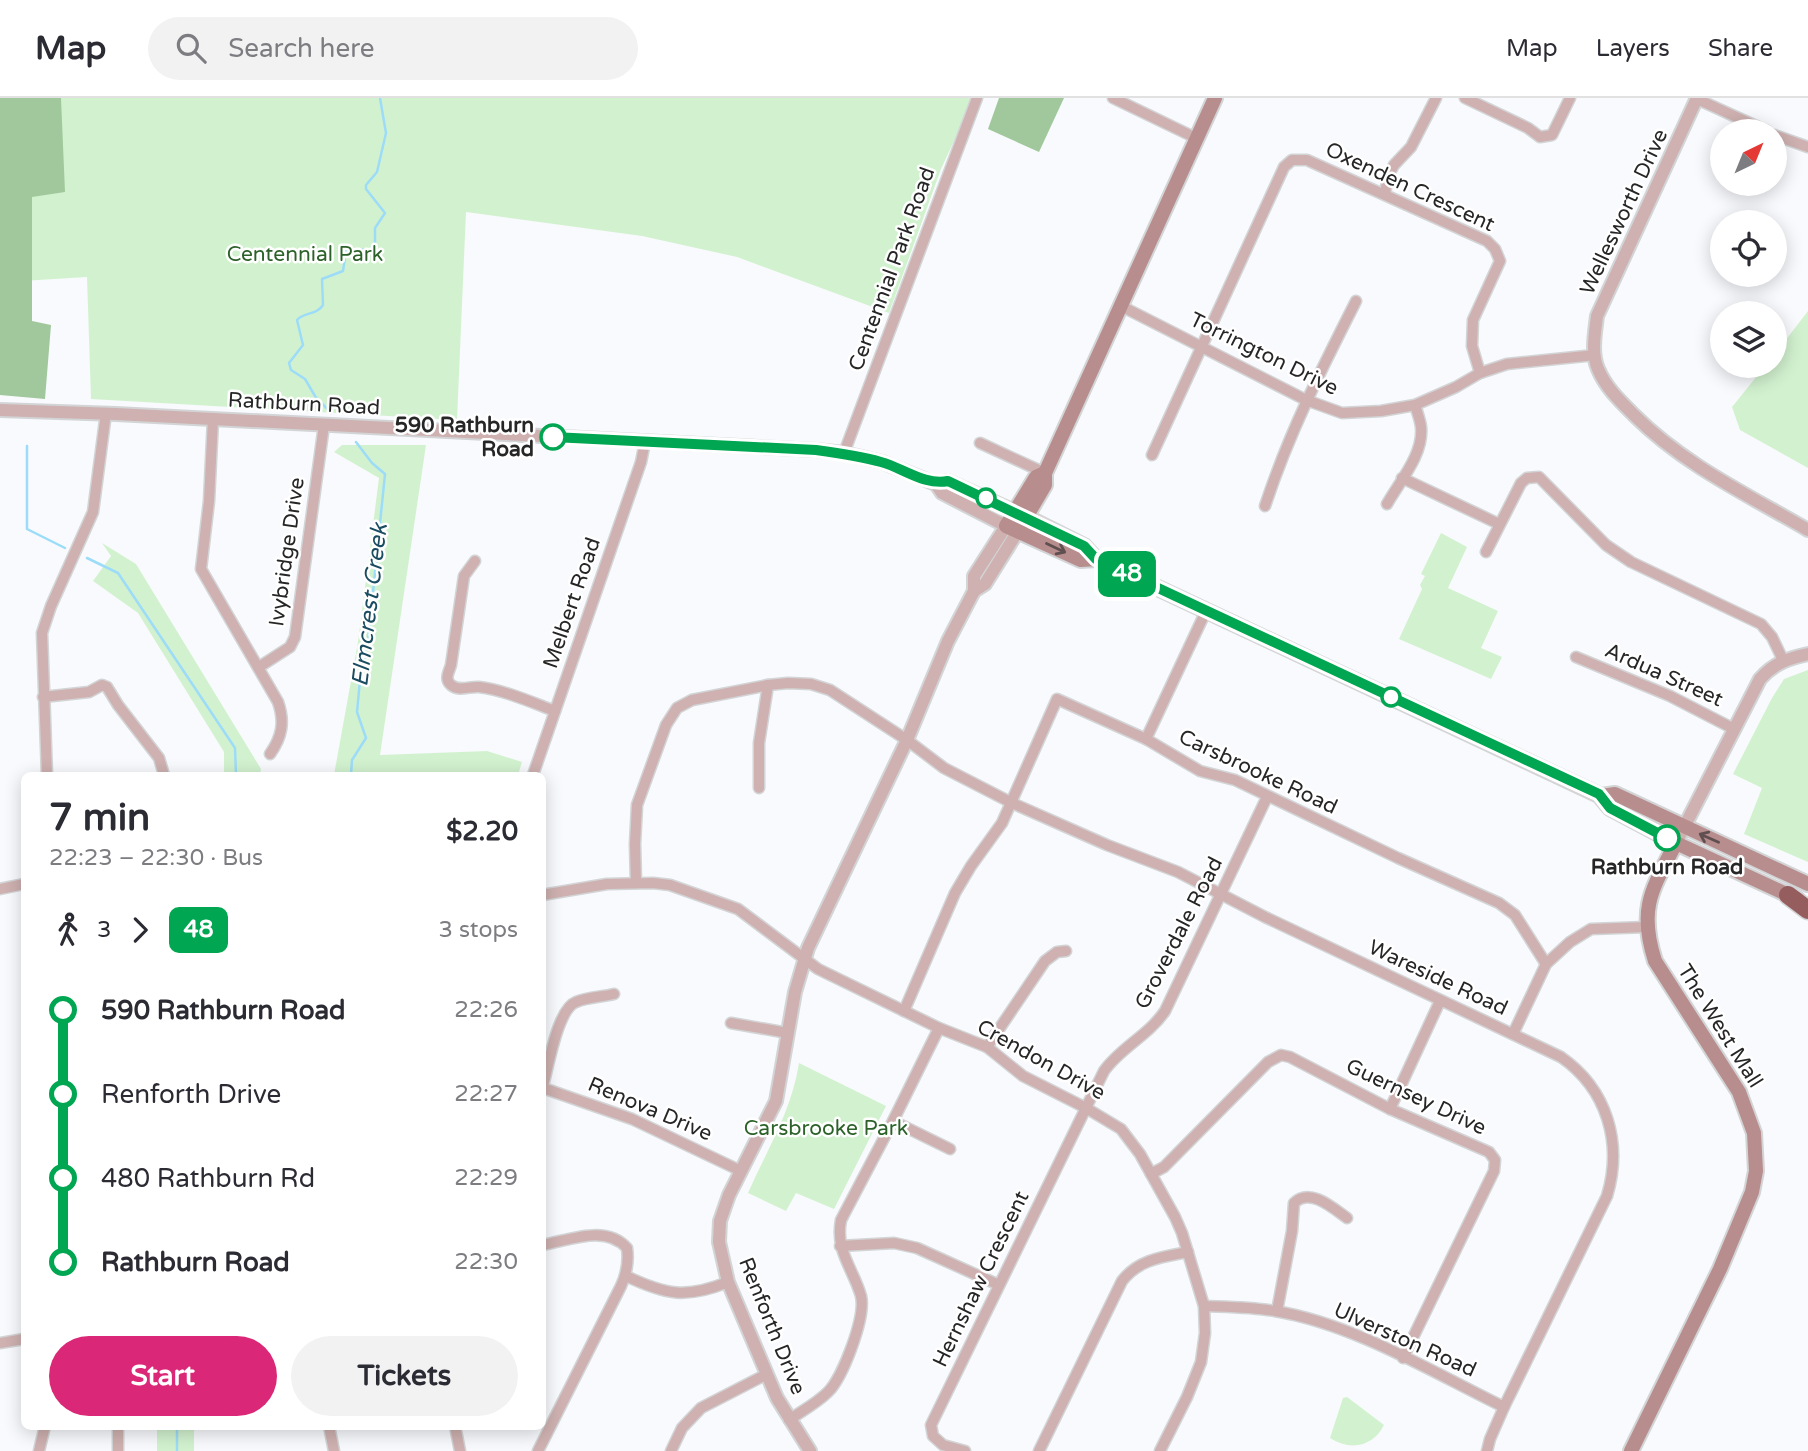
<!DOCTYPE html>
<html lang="en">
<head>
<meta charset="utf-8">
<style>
	:root { --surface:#fff; --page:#f2f2f3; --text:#2b2b33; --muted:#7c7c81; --line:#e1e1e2; --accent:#db2777 }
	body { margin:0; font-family:"Varela Round",sans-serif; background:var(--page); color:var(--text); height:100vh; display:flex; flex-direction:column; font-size:26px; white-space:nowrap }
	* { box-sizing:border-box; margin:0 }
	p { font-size:23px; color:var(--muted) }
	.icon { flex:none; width:38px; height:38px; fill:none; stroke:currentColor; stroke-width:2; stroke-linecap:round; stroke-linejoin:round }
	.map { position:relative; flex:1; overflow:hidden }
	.details { position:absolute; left:21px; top:674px; width:525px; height:658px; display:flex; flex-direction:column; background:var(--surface); border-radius:10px; box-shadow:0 4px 18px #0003 }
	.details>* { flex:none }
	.badge { padding:0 14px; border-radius:10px; font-size:24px; line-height:46px }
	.needle { width:46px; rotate:43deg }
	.controls { position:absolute; left:1710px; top:21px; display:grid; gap:14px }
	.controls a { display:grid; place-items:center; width:77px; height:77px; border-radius:50%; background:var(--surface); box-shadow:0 4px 18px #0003; font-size:35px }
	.map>.badge { position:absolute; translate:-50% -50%; box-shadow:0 0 0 4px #fff }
	.legs { display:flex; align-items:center; gap:10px; height:77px; padding:0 28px; font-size:23px }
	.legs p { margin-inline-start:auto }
	.headline { display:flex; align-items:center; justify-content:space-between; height:119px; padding:0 28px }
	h1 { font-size:38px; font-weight:700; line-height:52px }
	.button { display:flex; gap:14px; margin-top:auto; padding:14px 28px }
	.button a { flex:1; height:80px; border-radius:42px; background:var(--accent); color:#fff; font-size:28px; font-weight:700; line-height:80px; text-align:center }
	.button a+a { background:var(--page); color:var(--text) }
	ul { padding:0 28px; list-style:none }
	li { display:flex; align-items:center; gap:24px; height:84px; font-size:26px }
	li i { display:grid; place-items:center; width:10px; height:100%; margin:0 9px; background:currentColor }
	li i::after { content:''; width:18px; height:18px; margin:-9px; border:5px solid; border-radius:50%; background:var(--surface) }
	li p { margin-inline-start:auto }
	li:first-child i { background:linear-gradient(#0000 50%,currentColor 0) }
	li:last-child i { background:linear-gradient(currentColor 50%,#0000 0) }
	header { display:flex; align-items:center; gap:42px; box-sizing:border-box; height:98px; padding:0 35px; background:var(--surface); border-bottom:2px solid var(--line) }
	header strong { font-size:33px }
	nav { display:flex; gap:38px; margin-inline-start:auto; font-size:24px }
	.search { width:490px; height:63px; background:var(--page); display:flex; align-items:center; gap:18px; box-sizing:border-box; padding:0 24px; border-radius:38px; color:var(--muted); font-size:26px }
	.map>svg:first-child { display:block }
	.green { fill:#d2f2cf }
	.forest { fill:#a0c89c }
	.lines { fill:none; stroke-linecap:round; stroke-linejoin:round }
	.stream { stroke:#9ddcf8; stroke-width:2.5 }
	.minor-casing { stroke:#d3d4d6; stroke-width:13 }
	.tertiary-casing { stroke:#d3d4d6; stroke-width:16 }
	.secondary-casing { stroke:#d3d4d6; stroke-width:18 }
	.motorway-casing { stroke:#d3d4d6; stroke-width:21 }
	.minor { stroke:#ceb1b0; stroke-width:10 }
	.tertiary { stroke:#ceb1b0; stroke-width:12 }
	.secondary { stroke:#b78d8d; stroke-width:14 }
	.motorway { stroke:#965d5e; stroke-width:18 }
	.oneway { stroke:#604f50 }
	.line-1-casing { stroke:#fff; stroke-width:16 }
	.line-1 { stroke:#00a651; stroke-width:10 }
	.stop-1-dot { fill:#fff; stroke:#00a651; stroke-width:3.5 }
	.labels { text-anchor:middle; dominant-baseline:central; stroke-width:5; stroke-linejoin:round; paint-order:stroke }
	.street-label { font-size:21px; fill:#262627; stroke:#fff }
	.park-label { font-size:21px; fill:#2c6229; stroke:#fff }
	.stop-label { font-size:21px; font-weight:bold; fill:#262627; stroke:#fff; text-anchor:end }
	.water-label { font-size:23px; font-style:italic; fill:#1a4d61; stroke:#fff }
</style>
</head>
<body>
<header>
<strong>Map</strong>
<div class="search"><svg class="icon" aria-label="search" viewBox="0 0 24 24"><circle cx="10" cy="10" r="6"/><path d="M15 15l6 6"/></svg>Search here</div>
<nav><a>Map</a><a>Layers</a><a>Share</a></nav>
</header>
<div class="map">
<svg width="1808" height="1353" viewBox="0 0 1808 1353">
	<rect width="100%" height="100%" fill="#f9fafd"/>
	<g class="green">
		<path d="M0,0h974l-33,71 -52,144 -152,-56 -95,-21 -176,-24 -9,208 -366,-21 -4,-122 -65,4z"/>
		<path d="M1808,213v157l-68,-38 -8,-23 33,-41h9l1,-12z"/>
		<path d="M342,347h84l-46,310 107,-4 35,11 -4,13h-184l24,-133 21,-164 -45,-26z"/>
		<path d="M1441,435l26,14 -19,41 50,23 -17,37 21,9 -11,22 -92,-40 23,-50 -2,-4 5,-9 -4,-2z"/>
		<path d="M102,445l34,21 125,205 -1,6h-36v-23l-86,-139 -45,-32 18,-25z"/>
		<path d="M1808,572v192l-64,-28 18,-46 -29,-14 39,-76 12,-19z"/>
		<path d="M799,965l87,43 -52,103 -38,-16 -10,18 -38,-18c19,-43 44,-83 51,-130z"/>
		<path d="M1347,1299l37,28c-11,22 -34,26 -54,13l13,-40z"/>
		<rect x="157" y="1328" width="37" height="25"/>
	</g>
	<g class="forest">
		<path d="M0,0h61l4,94 -33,5v124l19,4 -6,74 -45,-4z"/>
		<path d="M999,0h65l-25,54 -51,-23z"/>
	</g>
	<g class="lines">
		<g class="stream">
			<path d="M331,315l-16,-17 -10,-17 -14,-9 -2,-7 14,-18 -6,-25c7,-8 20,-5 26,-15l-1,-26 21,-8 3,-20 25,-2 4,-5v-16l10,-15 -19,-24v-4l11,-13 9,-39 -6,-35"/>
			<path d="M27,348v83l38,19"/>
			<path d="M87,460l31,15 117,175 1,27"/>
			<path d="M351,677l1,-15 14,-22 -9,-26 3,-32 7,-29 18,-177 -13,-11 -16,-21"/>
			<path d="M177,1353v-25"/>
		</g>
		<defs>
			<g id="minor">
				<path d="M1113,0l83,40"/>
				<path d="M1465,0l63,30 12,9 12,-2 18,-37"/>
				<path d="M1697,1l70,32"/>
				<path d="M1774,37l34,12"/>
				<path d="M1385,96l3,-18 6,-11 17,-18 25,-49"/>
				<path d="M1121,208l185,94 36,13 39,-2 34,-6 41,-18 24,-14 27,-9 88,-9"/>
				<path d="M213,321l-4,82 -8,68 77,133c7,20 4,35 -8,52"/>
				<path d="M980,345l65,30"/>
				<path d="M844,355l133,-355"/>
				<path d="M1152,357l132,-288 8,-7h15l180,81 8,8 5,12 -27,59 -1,26 8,27"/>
				<path d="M1402,380l97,46"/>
				<path d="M1387,406c13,-23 37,-50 34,-77 -1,-8 -4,-15 -6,-22"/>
				<path d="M1265,408c24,-73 56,-136 91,-205"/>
				<path d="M1486,454l35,-69 6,-5 12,-1 67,68 25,17 130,62 11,13 11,23"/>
				<path d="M475,463l-11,15 -13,89c-2,7 -7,14 0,20 8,7 19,1 28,2 25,3 52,15 76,24"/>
				<path d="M1576,559l94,39 64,33"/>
				<path d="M259,569l31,-20 5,-10 29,-212"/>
				<path d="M43,599l46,-5 13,-7 5,2 11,18 41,53 5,17"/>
				<path d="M1146,641l60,-128"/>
				<path d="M47,677l-5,-142 9,-27 42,-94 13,-99"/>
				<path d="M533,677l108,-313 4,-20"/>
				<path d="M759,690v-45l9,-58"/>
				<path d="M636,785l-1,-39 2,-39 29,-80 11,-17 15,-8 76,-15 20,-2 23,1 19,6 77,50 37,28 68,35 95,42 71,27 87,45 296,140c46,32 62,86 46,139l-103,211 -14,32 -3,12"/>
				<path d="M0,791l24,-5"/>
				<path d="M542,797l65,-11 46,-1 17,2 68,24 80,60 121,59 48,19 36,29 63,32 35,21 19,25 35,63 7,16 22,73 1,27 -4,29 -14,35 -27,54"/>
				<path d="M904,913l51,-118 16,-27 31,-43 55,-124 89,40 54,32 35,9 163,78 101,45 16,12 31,49"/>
				<path d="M731,925l57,10"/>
				<path d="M1513,936l33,-70 24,-22 21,-13 56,-2"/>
				<path d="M987,949l58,-86 12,-9 9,-1"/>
				<path d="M543,990l89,31 109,52"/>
				<path d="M542,991c6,-19 15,-80 34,-87 11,-5 26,-5 38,-8"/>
				<path d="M1390,1011l50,-108"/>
				<path d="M893,1023l57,28"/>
				<path d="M1151,1076l13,-7 104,-105 13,-7 9,2 100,52 99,43 6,8 -1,11 -91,187"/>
				<path d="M840,1148l54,-3 23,5 82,37"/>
				<path d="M626,1178c40,19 60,23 102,6"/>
				<path d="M1204,1208c24,1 47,1 71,5 79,13 157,61 229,96"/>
				<path d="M1277,1213l15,-80 2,-28c16,-16 39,5 53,15"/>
				<path d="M0,1245l24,-4"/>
				<path d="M789,1322c13,-9 28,-17 39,-28 15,-15 38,-75 33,-96 -8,-28 -26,-45 -20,-76l52,-99 46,-93"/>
				<path d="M118,1328v25"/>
				<path d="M329,1328l5,25"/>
				<path d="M455,1328l5,25"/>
				<path d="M39,1353l6,-25"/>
				<path d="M538,1353l83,-165c6,-13 8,-24 6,-38 -21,-24 -57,-8 -85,-3"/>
				<path d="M671,1353l11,-23 19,-20 66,-34"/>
				<path d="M965,1353l-22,-6 -10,-9 -2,-11 173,-354c17,-24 44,-35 61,-60l102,-214"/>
				<path d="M1039,1353l83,-170c17,-22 41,-24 66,-29"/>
			</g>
			<g id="tertiary">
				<path d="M1697,0l-100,218c-2,17 -6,37 1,53 8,19 22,32 36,46 50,50 114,80 174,115"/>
				<path d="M0,312l116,4 700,36 28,3 38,9 54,22 6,9 64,33 -32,50v15l-26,50 -41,99 -99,208 -13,44 -19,109 -47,94 -9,26 -1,21 9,40 49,116 33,53"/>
				<path d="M936,386l12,-3 68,31"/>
				<path d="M974,493l11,-7 33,-53"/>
				<path d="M1676,745l84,-164c14,-16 29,-21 48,-25"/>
			</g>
			<g id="secondary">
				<path d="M1045,375l-9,4 -30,49 75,34 15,-1"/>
				<path d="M1016,414l68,34 12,13 503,236 11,13 66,35 121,56"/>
				<path d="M1018,433l27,-46v-12l170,-375"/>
				<path d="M1602,698l13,-2 193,90"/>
				<path d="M1631,1353l89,-182 32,-77 4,-21 -2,-38 -15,-41 -84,-131c-17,-53 -3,-72 21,-118"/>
			</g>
			<path id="motorway" d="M1788,797l20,15"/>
		</defs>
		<use href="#minor" class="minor-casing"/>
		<use href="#tertiary" class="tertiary-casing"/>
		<use href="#secondary" class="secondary-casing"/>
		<use href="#motorway" class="motorway-casing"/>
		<use href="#minor" class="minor"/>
		<use href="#tertiary" class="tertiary"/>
		<use href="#secondary" class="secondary"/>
		<use href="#motorway" class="motorway"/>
	</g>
	<defs><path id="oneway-shaft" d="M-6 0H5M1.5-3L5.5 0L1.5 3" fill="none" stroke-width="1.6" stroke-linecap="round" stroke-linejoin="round" transform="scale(1.75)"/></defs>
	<g class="oneway">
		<use href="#oneway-shaft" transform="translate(1056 450) rotate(25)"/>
		<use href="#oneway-shaft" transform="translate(1709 740) rotate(-156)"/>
	</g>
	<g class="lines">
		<defs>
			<path id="line-1" d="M553,339l263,13c22,3 44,6 65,12 22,6 44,24 67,19l136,65 12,13 503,235 11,14 57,30"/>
		</defs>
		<use href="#line-1" class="line-1-casing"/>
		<use href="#line-1" class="line-1"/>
	</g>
	<g class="stop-1-dot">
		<circle cx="553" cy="339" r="12"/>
		<circle cx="986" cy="400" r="9"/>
		<circle cx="1391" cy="599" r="9"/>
		<circle cx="1667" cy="740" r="12"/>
	</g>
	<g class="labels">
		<g class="street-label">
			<text transform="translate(1410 89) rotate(25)">Oxenden Crescent</text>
			<text transform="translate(1624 114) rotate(-65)">Wellesworth Drive</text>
			<text transform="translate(892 171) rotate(-70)">Centennial Park Road</text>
			<text transform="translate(1264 256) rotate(26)">Torrington Drive</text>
			<text transform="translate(304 306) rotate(3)">Rathburn Road</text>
			<text transform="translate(287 454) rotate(-82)">Ivybridge Drive</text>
			<text transform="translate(572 505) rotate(-71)">Melbert Road</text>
			<text transform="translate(1664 577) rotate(24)">Ardua Street</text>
			<text transform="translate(1258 674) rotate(25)">Carsbrooke Road</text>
			<text transform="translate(1179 835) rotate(-63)">Groverdale Road</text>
			<text transform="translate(1438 880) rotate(25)">Wareside Road</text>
			<text transform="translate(1720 928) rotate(58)">The West Mall</text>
			<text transform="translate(1041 962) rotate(29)">Crendon Drive</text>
			<text transform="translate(1416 999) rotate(25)">Guernsey Drive</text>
			<text transform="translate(650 1011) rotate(23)">Renova Drive</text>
			<text transform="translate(981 1181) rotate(-64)">Hernshaw Crescent</text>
			<text transform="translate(772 1228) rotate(68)">Renforth Drive</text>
			<text transform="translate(1405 1242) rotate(24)">Ulverston Road</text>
		</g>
		<g class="park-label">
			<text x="305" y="156">Centennial Park</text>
			<text x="826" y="1030">Carsbrooke Park</text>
		</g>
		<g class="stop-label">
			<text x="534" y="327">590 Rathburn<tspan x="534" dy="24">Road</tspan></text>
			<text x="1667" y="769" text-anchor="middle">Rathburn Road</text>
		</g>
		<g class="water-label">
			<text transform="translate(370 507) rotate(-83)">Elmcrest Creek</text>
		</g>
	</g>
</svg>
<div class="controls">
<a><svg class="needle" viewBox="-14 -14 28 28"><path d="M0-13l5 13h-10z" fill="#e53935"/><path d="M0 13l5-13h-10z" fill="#7c7c81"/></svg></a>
<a><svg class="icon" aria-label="locate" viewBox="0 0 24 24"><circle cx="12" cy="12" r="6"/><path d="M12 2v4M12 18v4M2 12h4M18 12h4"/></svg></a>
<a><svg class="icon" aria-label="layers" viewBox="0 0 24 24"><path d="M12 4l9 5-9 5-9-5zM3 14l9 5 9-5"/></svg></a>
</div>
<b class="badge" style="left:1127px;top:476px;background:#00a651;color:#fff">48</b>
<section class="details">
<div class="headline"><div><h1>7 min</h1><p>22:23 – 22:30 · Bus</p></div><b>$2.20</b></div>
<div class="legs"><svg class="icon" aria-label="walk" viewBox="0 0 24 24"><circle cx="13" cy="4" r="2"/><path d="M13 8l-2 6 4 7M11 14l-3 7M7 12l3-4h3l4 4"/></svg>3<svg class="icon" aria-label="forward" viewBox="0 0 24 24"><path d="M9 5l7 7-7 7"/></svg><b class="badge" style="background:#00a651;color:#fff">48</b><p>3 stops</p></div>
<ul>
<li><i style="color:#00a651"></i><b>590 Rathburn Road</b><p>22:26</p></li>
<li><i style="color:#00a651"></i><span>Renforth Drive</span><p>22:27</p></li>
<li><i style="color:#00a651"></i><span>480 Rathburn Rd</span><p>22:29</p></li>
<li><i style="color:#00a651"></i><b>Rathburn Road</b><p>22:30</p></li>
</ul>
<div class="button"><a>Start</a><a>Tickets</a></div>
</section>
</div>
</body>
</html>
